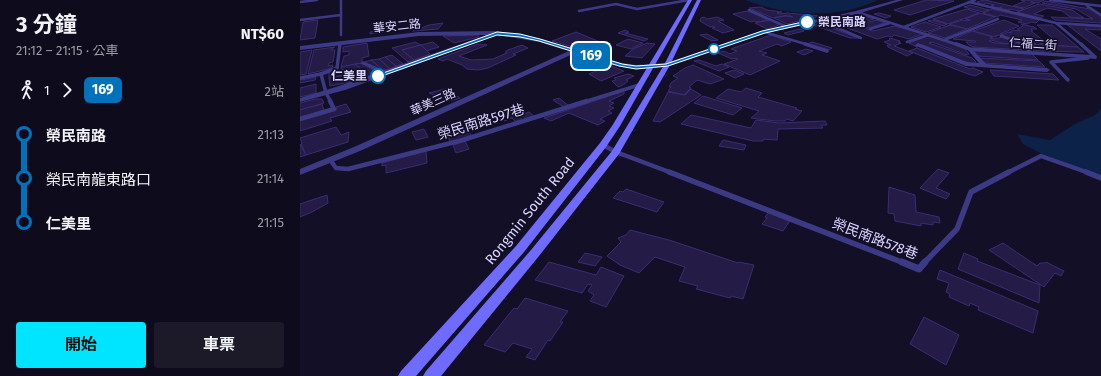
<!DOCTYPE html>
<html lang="zh-TW">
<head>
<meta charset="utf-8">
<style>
	:root { --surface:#0e0b1c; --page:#1c1929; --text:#f1f3f6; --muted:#9b9ba3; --accent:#00e5ff }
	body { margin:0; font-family:"Fira Sans","Noto Sans TC",sans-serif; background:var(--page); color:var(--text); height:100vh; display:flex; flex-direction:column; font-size:15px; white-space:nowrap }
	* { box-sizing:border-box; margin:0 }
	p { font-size:13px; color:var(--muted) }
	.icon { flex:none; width:22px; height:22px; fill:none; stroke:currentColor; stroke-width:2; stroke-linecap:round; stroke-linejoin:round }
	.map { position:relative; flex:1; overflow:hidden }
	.details { display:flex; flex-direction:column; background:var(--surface); width:300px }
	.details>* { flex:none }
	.badge { padding:0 8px; border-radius:6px; font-size:14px; line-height:26px }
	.map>.badge { position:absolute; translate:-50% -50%; box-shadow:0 0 0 2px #fff }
	.legs { display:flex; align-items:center; gap:6px; height:44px; padding:0 16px; font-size:13px }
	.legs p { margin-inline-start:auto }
	.summary { display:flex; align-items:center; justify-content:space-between; height:68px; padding:0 16px }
	h1 { font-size:22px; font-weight:700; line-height:30px }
	.button { display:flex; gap:8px; margin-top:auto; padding:8px 16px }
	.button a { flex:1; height:46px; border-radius:4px; background:var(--accent); color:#111; font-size:16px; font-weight:700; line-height:46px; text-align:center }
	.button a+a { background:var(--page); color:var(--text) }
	ul { padding:0 16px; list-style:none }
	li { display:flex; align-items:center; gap:14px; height:44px; font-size:15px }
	li i { display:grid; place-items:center; width:6px; height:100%; margin:0 5px; background:currentColor }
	li i::after { content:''; width:10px; height:10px; margin:-5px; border:3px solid; border-radius:50%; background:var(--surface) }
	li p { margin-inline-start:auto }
	li:first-child i { background:linear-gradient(#0000 50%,currentColor 0) }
	li:last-child i { background:linear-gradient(currentColor 50%,#0000 0) }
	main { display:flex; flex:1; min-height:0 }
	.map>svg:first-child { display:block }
	.water { fill:#0c2248 }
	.building { fill:#241b47; stroke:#3b2d73 }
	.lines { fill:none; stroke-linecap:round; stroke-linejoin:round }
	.lane-far4 { stroke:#3d3a85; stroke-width:2.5 }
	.lane-far3 { stroke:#3d3a85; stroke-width:3.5 }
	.lane-far2 { stroke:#3d3a85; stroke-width:4.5 }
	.lane-far1 { stroke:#3d3a85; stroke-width:5.5 }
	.lane { stroke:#3d3a85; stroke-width:7 }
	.street { fill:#3d3a85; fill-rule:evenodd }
	.secondary { fill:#6f6bff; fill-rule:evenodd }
	.line-1 { fill:#0072bc; stroke:#fff }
	.stop-1-dot { fill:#fff; stroke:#0072bc; stroke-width:2 }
	.labels { text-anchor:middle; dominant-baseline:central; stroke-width:3.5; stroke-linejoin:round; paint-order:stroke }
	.far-stop-label { font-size:12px; font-weight:bold; fill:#d9d4ff; stroke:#130f26; text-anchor:start }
	.far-street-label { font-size:12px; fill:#d9d4ff; stroke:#130f26 }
	.street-label { font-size:14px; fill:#d9d4ff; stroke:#130f26 }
</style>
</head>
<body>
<main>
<section class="details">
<div class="summary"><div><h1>3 分鐘</h1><p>21:12 – 21:15 · 公車</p></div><b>NT$60</b></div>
<div class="legs"><svg class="icon" aria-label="walk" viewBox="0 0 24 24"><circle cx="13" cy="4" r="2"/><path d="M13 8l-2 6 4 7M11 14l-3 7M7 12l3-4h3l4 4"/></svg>1<svg class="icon" aria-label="forward" viewBox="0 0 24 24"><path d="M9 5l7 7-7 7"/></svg><b class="badge" style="background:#0072bc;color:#fff">169</b><p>2站</p></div>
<ul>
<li><i style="color:#0072bc"></i><b>榮民南路</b><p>21:13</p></li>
<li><i style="color:#0072bc"></i><span>榮民南龍東路口</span><p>21:14</p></li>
<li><i style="color:#0072bc"></i><b>仁美里</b><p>21:15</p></li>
</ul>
<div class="button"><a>開始</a><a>車票</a></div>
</section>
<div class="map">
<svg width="801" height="376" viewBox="0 0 801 376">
	<rect width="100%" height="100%" fill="#130f26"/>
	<g class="water">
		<path d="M445,0h133c-42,20 -91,16 -133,0z"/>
		<path d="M801,109v67l-59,-22 -19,-10 -6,-10 33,6 25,-16 20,-9z"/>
	</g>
	<g class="building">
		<path d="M626,0l28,1 -44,14 -16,-5z"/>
		<path d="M685,0l39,9 -5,2 -8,-2 -3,1 -9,-2 3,-1 -7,1 -4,-2 3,-1 -8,-2 -4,2 -5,-3z"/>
		<path d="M721,0h23l-6,3 -7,-1 4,1 -11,5 -11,-2 12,-5z"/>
		<path d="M745,1l45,8 11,8v6l-46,-3 -4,-3 42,2 -17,-10 -34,-6z"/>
		<path d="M739,4l33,6 12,8 -14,-1 -8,-6 -15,-3 -13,6 10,2 -3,2 -24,-6z"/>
		<path d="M670,5l19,5 -6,2 -19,-5z"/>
		<path d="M461,7l6,3 15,2 -5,1 3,1 7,-1 33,3 -33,8 -13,-6 11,-2 8,1 -5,-2 -15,3 -24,-10z"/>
		<path d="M667,9l12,4 -31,11 -15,-5z"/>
		<path d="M692,9l47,11 -3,3 -5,-1 -4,2 -9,-2 4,-2 -22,-5 -3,2 -14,-4z"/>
		<path d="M447,11l15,6h-1l6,3 -9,2 -3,-1 -4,1 -18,-8z"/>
		<path d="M579,13l12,3 -5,2 -12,-4z"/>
		<path d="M680,13l15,4 -28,12 -18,-5 14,-4 4,1 3,-1 -5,-1z"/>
		<path d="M561,15l13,4 -28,8 -10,-4z"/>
		<path d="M404,17l3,2 10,-2 7,3 -6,1 16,9 -11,3 -11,-5 3,-1 -1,-1 -4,1 -10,-6 1,-3z"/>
		<path d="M18,20l-3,18 -15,2 3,-18z"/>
		<path d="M470,20l9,4v1l-12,4 -12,-6z"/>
		<path d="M577,20l8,3 -17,5 -9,-3z"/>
		<path d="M632,20l15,4 -3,2 -16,-5z"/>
		<path d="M704,20l15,6 -19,8h3l-3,1 -5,1h2l-2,1 -22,-6z"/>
		<path d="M625,22l16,5 -15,5 -15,-5z"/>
		<path d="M143,23l-5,6 -25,2 16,-6z"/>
		<path d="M521,23l21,9 17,6h-9l-37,-13z"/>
		<path d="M765,23l36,2v5l-16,-1 16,10v12z"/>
		<path d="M721,24l13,3 3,2h-6l2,2h-2l13,10 14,2 -21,-18h15l26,22 -32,-2 -10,-3h-4l4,2h-10l-24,-9 6,-3 4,1 -2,-1 3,-2 7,1 -3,-2 6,-3z"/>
		<path d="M557,25l16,6 22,-5 28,8 -14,5 -15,-4 -2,2 -4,-1 -11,3 -30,-11z"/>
		<path d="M650,25l17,4 -22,9 -17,-5z"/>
		<path d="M95,28v2l-25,4v-2z"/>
		<path d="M500,29l4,2 -16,4 -4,-2z"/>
		<path d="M325,30l4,2 -4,1 23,6 -4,2 -26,-8z"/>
		<path d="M672,31l21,6 -3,1 4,1 9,-2 11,5 -9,2 -14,-4 -2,1 6,2 25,1 6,6 -52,-3 -5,-2 -3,-3h10l-1,-1 -22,-2z"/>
		<path d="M276,32l24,10 3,6 -10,5 -41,-12z"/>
		<path d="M407,34l11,6 -6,1 -12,-6z"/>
		<path d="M178,35l1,2 -25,6 -11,-7z"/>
		<path d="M471,35l20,7 -9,4 -5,-2 -18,7 8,2 -5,2 18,6 -30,14 -26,-11 14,-5 -2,-1 -4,1 -14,-6 6,-2 6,3 7,-3 -6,-2z"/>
		<path d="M628,36l36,12 5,6 -2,1 -35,-13 -3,1 43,15 4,4 -2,2 -7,-1 -44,-18 -6,2 -8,-4z"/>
		<path d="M590,38l10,3 -2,1 3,1 -7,3 19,7 -6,3 -19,-9 -1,-2h4l-7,-3 6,-2 -1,-1z"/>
		<path d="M328,39l15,4 -12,6 -15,-4z"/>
		<path d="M115,42l6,3 -19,5 12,10 -6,2 -16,-14z"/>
		<path d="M133,42l6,5 -13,4 -5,-6z"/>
		<path d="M512,42l20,6 -3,2 -22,-6z"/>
		<path d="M67,43l2,13 -7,2v5l-21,4 3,-11 5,-1v-4l-6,1v-5z"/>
		<path d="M347,43l8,1 -13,14 -17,-2 8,-7z"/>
		<path d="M178,44l9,1 -28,11 12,4 22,-1 14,-6 -2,-1 3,-2 14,-5 6,3 -15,6 3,1 -28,13 -10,2 -11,-1 -5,-4 -15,-6 -4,2 -5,-2z"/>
		<path d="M728,44l50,3 6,5 -50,-1z"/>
		<path d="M121,45l9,9 -16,6 -12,-10z"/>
		<path d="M35,47l-4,2v1h4l-2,12 -4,1 -1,3 5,-1 -1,3 -24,6 6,-24z"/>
		<path d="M617,48l53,21 3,-1 10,4 -8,4 -7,-2 -59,-23z"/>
		<path d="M506,49l7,2 -9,4 -7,-3z"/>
		<path d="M12,50l-6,24 -6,1v-23z"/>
		<path d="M674,51l58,3 6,6 -60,-4z"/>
		<path d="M92,55l11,9 -7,2 -11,-9z"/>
		<path d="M85,57l11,9 -6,3 -11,-10z"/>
		<path d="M679,58l60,3 6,6 -62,-4z"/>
		<path d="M79,59l11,10 -7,1 -12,-10z"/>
		<path d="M71,60l12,10 -8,2 -11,-10z"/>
		<path d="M399,60l17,6 6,-2 7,3 -10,4 -25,-10z"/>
		<path d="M65,63l12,11 -9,3 -13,-13z"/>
		<path d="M55,64l8,7 -13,4 2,-2 -4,-4 -4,1 -3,-1v-2z"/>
		<path d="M309,65l15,6 -23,10 -12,-7z"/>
		<path d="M393,65l31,14 -14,5 -13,-4 -8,7 2,1 -7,7 -16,-4 3,-4h-2l2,-4 7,-5 -5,-2 12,-8z"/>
		<path d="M48,70l3,4 -22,4v-5z"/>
		<path d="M434,70l10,4 -9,4 -10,-5z"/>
		<path d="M690,70l63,4 6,6 -65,-4z"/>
		<path d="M63,71l4,5 -14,3 -3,-4z"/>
		<path d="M51,74l2,5 -3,1v2l-20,4 -1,-8z"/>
		<path d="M328,74l6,2 -8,4 2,1 -5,4 -5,2 -6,-6 4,-1 -2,-2z"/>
		<path d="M16,77l-1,3 -15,3v-4l2,-1v2z"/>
		<path d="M16,84v9l-16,4v-9z"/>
		<path d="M446,88l16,5 -4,4 39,11 -2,1 7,2 -9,10 -6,-2 -2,2h-10l-24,-3 8,-7 -43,-13 12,-9 13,3z"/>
		<path d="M145,89l15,9 -9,3 -11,-8 -6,2 -5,-2z"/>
		<path d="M391,89l10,6 -41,27 -7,-1 15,-29 17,3z"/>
		<path d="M324,91v3l-15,7 5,2 -5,3 5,2 -6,3 4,2 -12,6 5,2 -7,4 -29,-12 -18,8 -7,-3z"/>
		<path d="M403,96l39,12 -9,7 -39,-12z"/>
		<path d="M259,98l10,8 -5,1 -11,-7z"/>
		<path d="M15,99h7l2,4 -24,7v-7z"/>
		<path d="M22,104l2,7 -24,6v-7z"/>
		<path d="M46,104l5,8 -21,6 2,3 -32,10v-11l37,-11 -1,-2z"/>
		<path d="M215,112l9,9 -7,2 -5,-5 -8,3 -5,-4z"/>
		<path d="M229,112l6,5 -8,3 -6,-5z"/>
		<path d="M391,115l60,13 5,-8 23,3 46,-2 2,4h-6l2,3 -45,1 -1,11 -14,-1v2h-10l-72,-17z"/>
		<path d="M36,127l5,8 8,-3 -1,10 -42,13 -5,-11 1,-1 -2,-5z"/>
		<path d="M168,128l3,8 -21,6 -3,-8z"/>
		<path d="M124,129l4,8 -12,3 -4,-8z"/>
		<path d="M423,140l23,5 -2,5 -25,-4z"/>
		<path d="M165,141l4,8 -13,4 -3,-8z"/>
		<path d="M0,144l6,11 -6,2z"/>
		<path d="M126,151l1,12 -41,10v-8l-4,1v-3z"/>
		<path d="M638,169l11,4 -13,15 14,6 -4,5 -26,-11z"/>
		<path d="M589,187l26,8 1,17 23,5 1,6 -7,-1v3l-12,-2v3l-26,-5 -1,-7 -6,-1z"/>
		<path d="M326,189l38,13 -7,10 -44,-14 7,-7 3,1z"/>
		<path d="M27,195l1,8 -16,9 -12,5v-13z"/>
		<path d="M469,212l22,7 -8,12 -21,-7 5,-6 -2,-1z"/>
		<path d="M330,230l39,10 69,23 1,-1 15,3 -11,34 -12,-3 -1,2 -34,-9 2,-3 -19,-5 6,-14 -30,-10 -16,16 -19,-8 -13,-9 14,-14 -3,-4 8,-3z"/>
		<path d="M703,243l34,23 3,-3h5l1,-1 18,9 -3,5 -6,-3 -11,14 -55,-37z"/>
		<path d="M285,253l17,4 -7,9 -17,-4z"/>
		<path d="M664,253l14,6 -1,2 63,24 -1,18 -81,-34z"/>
		<path d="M249,262l47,13 5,-8 23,9 -18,31 -16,-6 4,-6 -6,-4 4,-6 -4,-1 -6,9 -47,-13z"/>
		<path d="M640,270l98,41 -5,22 -55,-23 1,-3 -9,-4 -1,3 -20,-9 1,-3 -4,-2 3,-9 -12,-4z"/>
		<path d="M225,298l43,13 -8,11h3l-13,19 -2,-1 -13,20 -9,-3 6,-8 -19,-6 -8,9 -21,-7 30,-37 3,1z"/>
		<path d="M624,317l35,18 -13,30 -36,-21z"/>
	</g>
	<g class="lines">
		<g class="lane-far4">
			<path d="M41,0v35"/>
			<path d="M750,0l51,6"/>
			<path d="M0,2l17,-2"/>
			<path d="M669,2l87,21 45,3"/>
			<path d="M787,6l14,9"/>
			<path d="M449,10l38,17"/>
			<path d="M279,11l37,-7 21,5 52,-9"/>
			<path d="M557,12l102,33"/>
			<path d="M0,20l41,-5"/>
			<path d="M519,20l42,18"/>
			<path d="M756,23l26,22"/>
			<path d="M604,27l71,-27"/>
			<path d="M570,29l20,-6"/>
			<path d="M464,32l45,13"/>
			<path d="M701,36l17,6 5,3"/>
			<path d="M644,40l54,-21"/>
			<path d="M607,42l21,-7"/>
			<path d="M40,45v-2"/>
		</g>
		<g class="lane-far3">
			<path d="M505,44l22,7"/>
			<path d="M656,44l14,5 125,8"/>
			<path d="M721,44l10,8"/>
			<path d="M781,44l14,13"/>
			<path d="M63,63l23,10"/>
			<path d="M0,78l21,-4"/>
			<path d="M768,80l-17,-18 37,-4"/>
			<path d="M31,102l-5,-9 -5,-19 16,-6 3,-24"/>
			<path d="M284,102l55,-17"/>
		</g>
		<g class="lane-far2">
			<path d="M0,119l34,-10 -4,-8"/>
			<path d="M303,145l13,7 56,21"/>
			<path d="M31,161l5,7 12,1 115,-29 124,-39"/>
			<path d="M707,173l34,-17 48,17"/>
		</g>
		<g class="lane-far1">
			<path d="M369,172l235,91"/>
			<path d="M786,172l15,6"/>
			<path d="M624,263l33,-34 14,-37 38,-20"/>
		</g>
		<path class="lane" d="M602,262l17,7 6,-7"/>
		<g class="street">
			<path d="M596,0h7l-46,14 -91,19 -99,34 -31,2 -15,-2 -46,-14 -215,98 -60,24v-6l54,-22 215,-96 -30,-9 -42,-7 -152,55 -45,12v-4l39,-12 148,-51 -68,1 -119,14v-4l119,-14 78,-1 45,8 80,24 14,2 30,-2 96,-32 94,-20z"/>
			<path d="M618,43l49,19 12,1 -12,-14 3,-2 16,17 61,4 3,2 -3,2 -81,-6 -50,-20 -1,-1z"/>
		</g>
		<g class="secondary">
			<path d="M388,0h4l-72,126 -14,21 -82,105 -108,124h-18l3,-5 115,-125 84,-103 12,-17z"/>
			<path d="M397,0h4l-31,65 -51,89 -80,102 -98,120h-18l3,-5 105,-121 81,-99 52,-86z"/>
		</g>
	</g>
	<path class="line-1" d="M507,21l2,2 -44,10 -97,33 -32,3 -17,-3 -80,-25 -19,-4 -23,-2 -118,42 -4,-1 122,-44 23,2 20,5 82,25 14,2 30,-2 96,-33z"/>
	<g class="stop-1-dot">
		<circle cx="507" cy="22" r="7"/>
		<circle cx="414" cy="49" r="5"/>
		<circle cx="78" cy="76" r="7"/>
	</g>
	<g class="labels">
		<g class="far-stop-label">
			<text x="518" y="22">榮民南路</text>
			<text x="67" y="76" text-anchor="end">仁美里</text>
		</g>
		<g class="far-street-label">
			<text transform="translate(97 26) rotate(-6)">華安二路</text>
			<text transform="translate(733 44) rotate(4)">仁福二街</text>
			<text transform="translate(133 102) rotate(-24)">華美三路</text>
		</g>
		<g class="street-label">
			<text transform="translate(181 122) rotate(-17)">榮民南路597巷</text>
			<text transform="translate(230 211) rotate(-51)">Rongmin South Road</text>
			<text transform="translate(575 239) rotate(21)">榮民南路578巷</text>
		</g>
	</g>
</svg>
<b class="badge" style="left:291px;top:56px;background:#0072bc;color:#fff">169</b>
</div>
</main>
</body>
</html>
